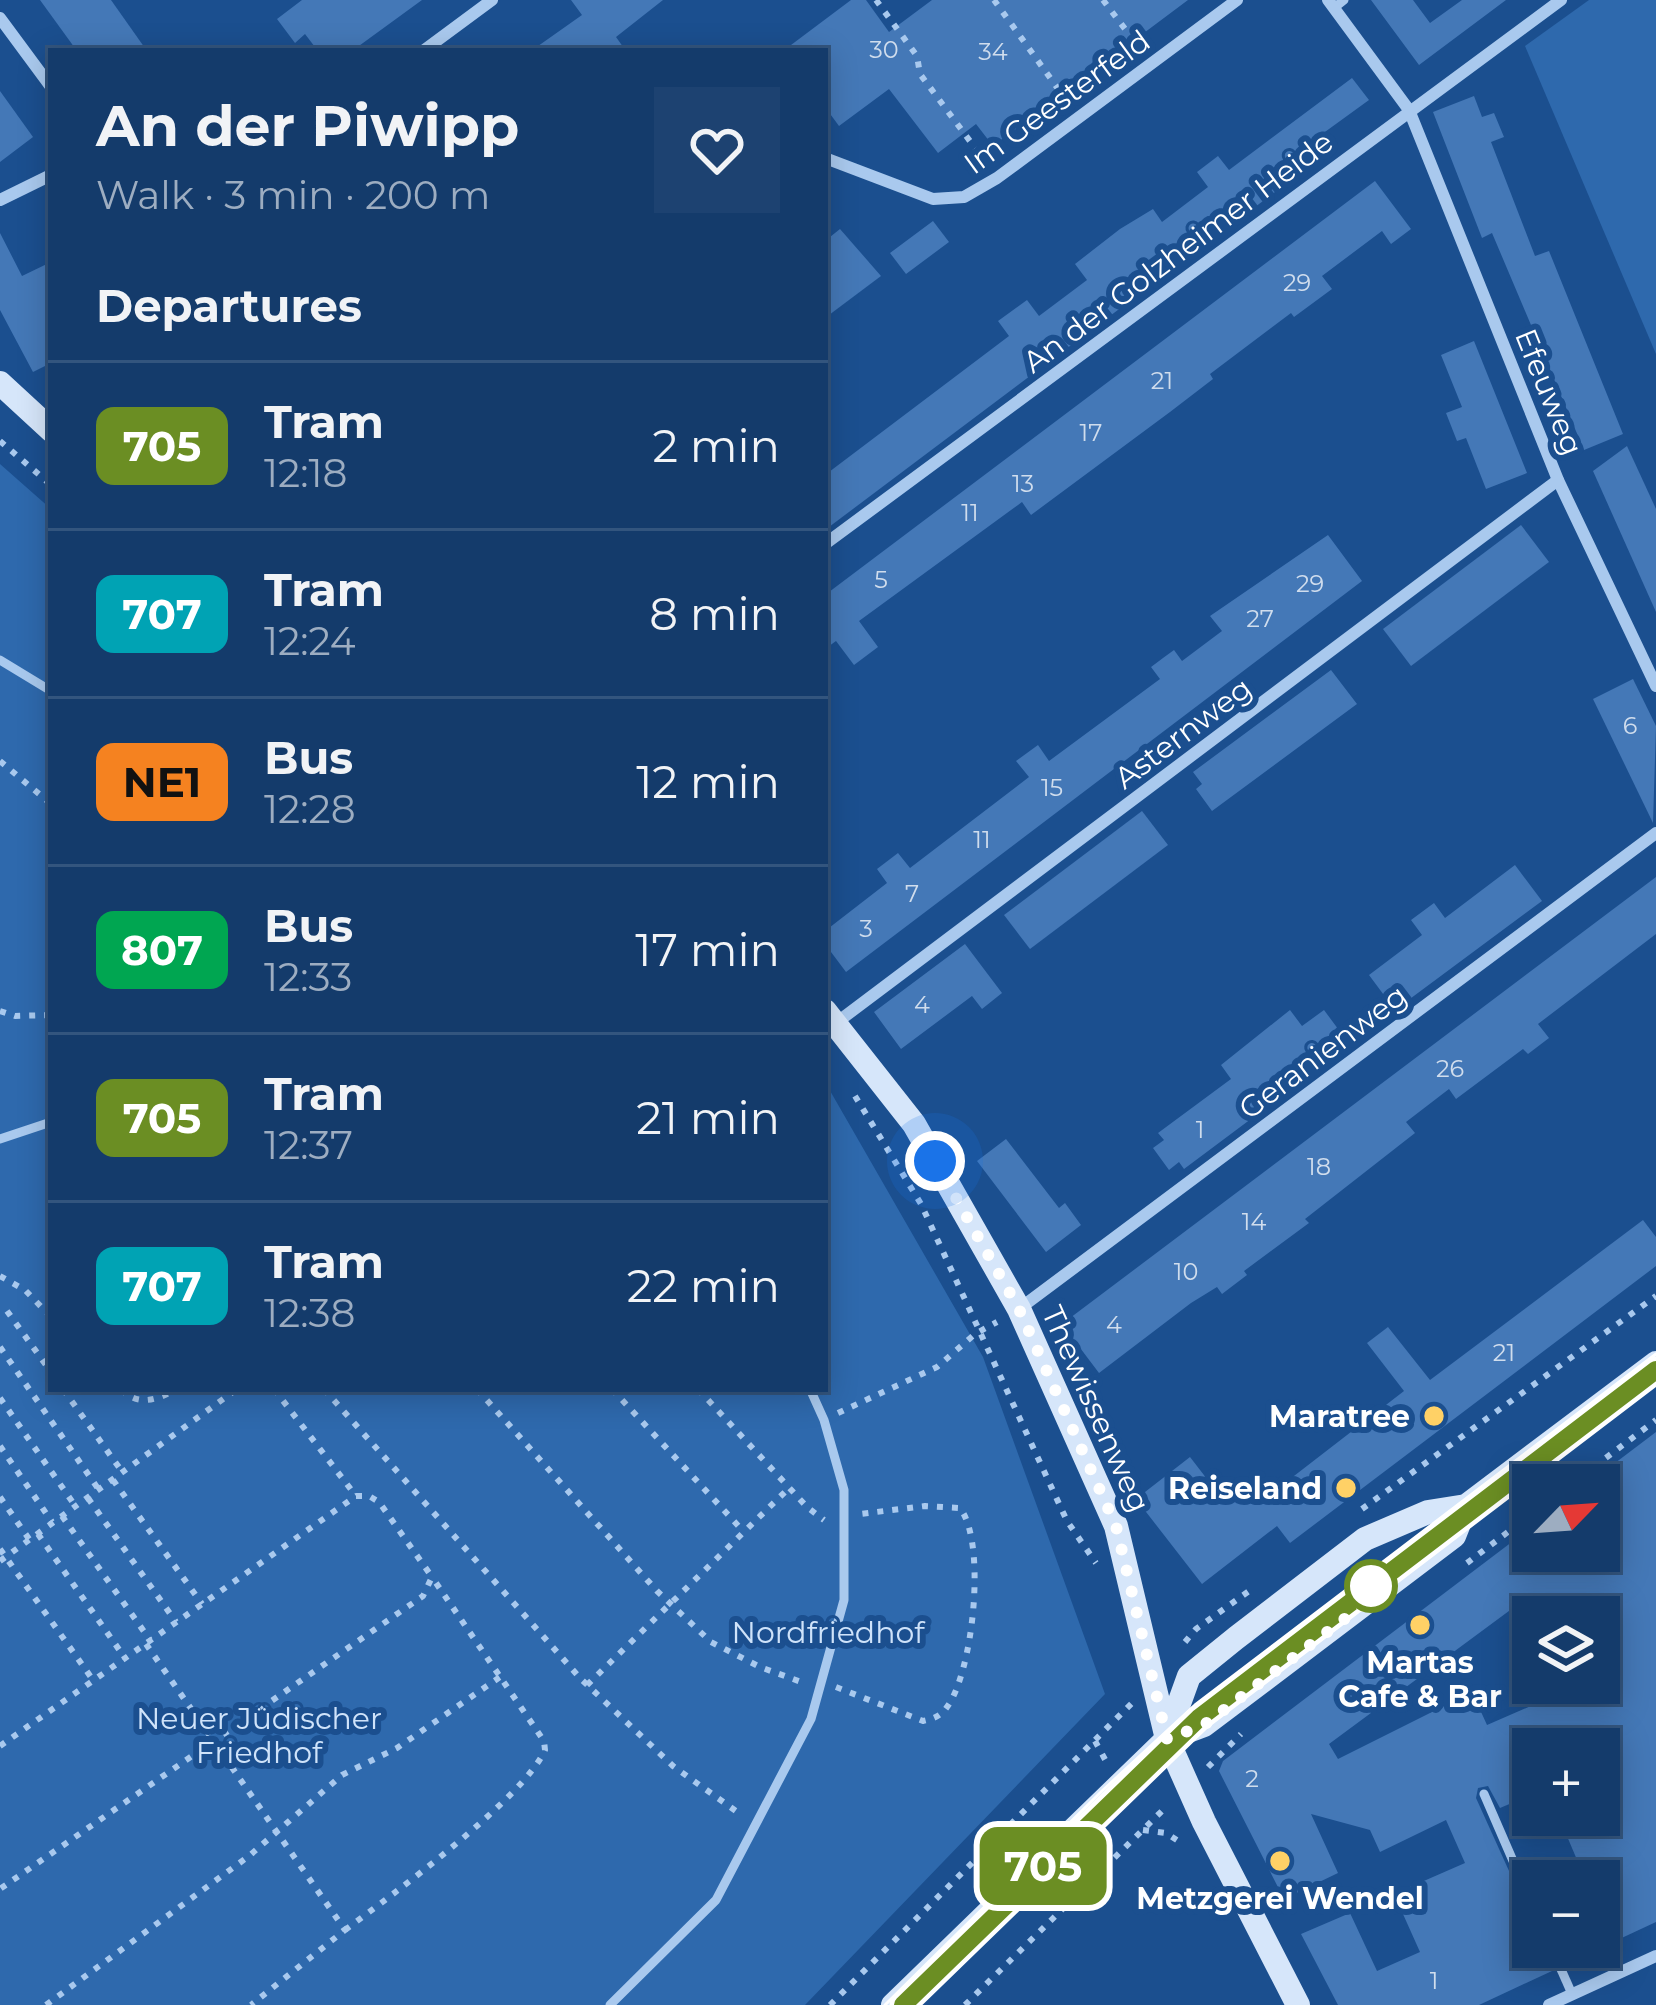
<!DOCTYPE html>
<html lang="en">
<head>
<meta charset="utf-8">
<style>
	:root { --surface:#143b6b; --page:#1d4271; --text:#f1f3f6; --muted:#9dadc1; --line:#33557e }
	body { margin:0; font-family:Montserrat,sans-serif; background:var(--page); color:var(--text); height:100vh; display:flex; flex-direction:column; font-size:45px; white-space:nowrap }
	* { box-sizing:border-box; margin:0 }
	p { font-size:39px; color:var(--muted) }
	.icon { flex:none; width:66px; height:66px; fill:none; stroke:currentColor; stroke-width:2; stroke-linecap:round; stroke-linejoin:round }
	.map { position:relative; flex:1; overflow:hidden }
	.drawer { position:absolute; left:48px; top:48px; width:780px; height:1344px; display:flex; flex-direction:column; background:var(--surface); border-radius:0px; box-shadow:0 6px 30px #0003,0 0 0 3px var(--line) }
	.drawer>* { flex:none }
	.badge { padding:0 24px; border-radius:18px; font-size:42px; line-height:78px }
	.needle { width:78px; rotate:65deg }
	.fabs { position:absolute; left:1512px; top:1464px; display:grid; gap:24px }
	.fabs a { display:grid; place-items:center; width:108px; height:108px; border-radius:0px; background:var(--surface); box-shadow:0 6px 30px #0003,0 0 0 3px var(--line); font-size:60px }
	.you { position:absolute; width:60px; height:60px; margin:-30px; border:9px solid #fff; border-radius:50%; background:#1a73e8; box-shadow:0 0 0 18px #1a73e833 }
	.map>.badge { position:absolute; translate:-50% -50%; box-shadow:0 0 0 6px #fff }
	h2 { padding:0 48px; font-size:45px; line-height:108px }
	.round { display:grid; place-items:center; flex:none; width:126px; height:126px; border-radius:0px; background:var(--page) }
	.overview { display:flex; align-items:center; justify-content:space-between; height:204px; padding:0 48px }
	h1 { font-size:57px; font-weight:700; line-height:90px }
	ul { padding:0; list-style:none }
	li { display:flex; align-items:center; gap:36px; height:168px; padding:0 48px; border-top:3px solid var(--line) }
	li div { flex:1 }
	li b { display:block; font-size:45px }
	li em { font-style:normal }
	li .badge { min-width:132px; font-weight:700; text-align:center }
	.map>svg:first-child { display:block }
	.green { fill:#2e69ad }
	.building { fill:#4478b7; fill-rule:evenodd }
	.lines { fill:none; stroke-linecap:round; stroke-linejoin:round }
	.path { stroke:#a9c9ee; stroke-width:6; stroke-dasharray:6 9; stroke-linecap:butt }
	.lane { stroke:#a9c9ee; stroke-width:9 }
	.street { stroke:#a9c9ee; stroke-width:12 }
	.secondary { stroke:#d6e6fa; stroke-width:24 }
	.tram { stroke:#fff; stroke-width:3 }
	.line-casing { stroke:#fff; stroke-width:27 }
	.line { stroke:#6b8e23; stroke-width:18 }
	.walk { stroke:#fff; stroke-width:12; stroke-dasharray:0 21.6 }
	.poi-dot { fill:#ffd166; stroke:#1b4f8f; stroke-width:4.5 }
	.stop-dot { fill:#fff; stroke:#6b8e23; stroke-width:6 }
	.labels { text-anchor:middle; dominant-baseline:central; stroke-width:12; stroke-linejoin:round; paint-order:stroke }
	.number-label { font-size:24px; fill:#d0dded }
	.street-label { font-size:30px; fill:#fff; stroke:#1b4f8f }
	.poi-label { font-size:30px; font-weight:bold; fill:#fff; stroke:#1b4f8f; text-anchor:end }
	.park-label { font-size:30px; fill:#cfe3fa; stroke:#1b4f8f }
</style>
</head>
<body>
<div class="map">
<svg width="1656" height="2005" viewBox="0 0 1656 2005">
	<rect width="100%" height="100%" fill="#1b4f8f"/>
	<g class="green">
		<path d="M1589,0h67v354l-131,-308z"/>
		<path d="M0,464l51,45v880h774v-307l158,275 122,337 -300,311h-805z"/>
	</g>
	<g class="building">
		<path d="M40,0h71l36,51h-70z"/>
		<path d="M302,0h120l-70,51h-34l-13,-17 -10,9 -18,-24z"/>
		<path d="M571,0h92l-47,37 10,14h-95l51,-36z"/>
		<path d="M851,0h15l23,32 43,-32h256l-195,146 -17,-22 -38,29 -49,-64 -50,37 -14,-19v-56h-42z"/>
		<path d="M1371,0h42l17,23 32,-23h44l-87,65z"/>
		<path d="M1352,78l17,22 -91,66 9,17 -462,347v-55l184,-139 -11,-15 29,-21 12,16 48,-36 -12,-16 45,-35 33,-20 9,13 46,-35 -11,-15 21,-16 11,14z"/>
		<path d="M0,91l33,46 -33,25z"/>
		<path d="M1474,96l8,21 12,-4 10,24 -13,5 44,114 14,-5 74,183 -39,16 -92,-217 -10,5 -49,-126z"/>
		<path d="M1375,181l36,48 -20,15 -9,-13 -60,45 10,13 -38,28 -3,-4 -81,61 3,5 -43,33 -139,103 -9,-13 -163,119 19,26 -24,18 -18,-24 -11,8v-54z"/>
		<path d="M933,221l16,21 -43,32 -16,-21z"/>
		<path d="M840,229l41,47 -56,42v-77z"/>
		<path d="M0,233l22,43 29,-14v101l-18,9 -33,-62z"/>
		<path d="M1474,341l53,132 -41,16 -20,-51 -9,3 -11,-28 16,-6 -21,-52z"/>
		<path d="M1627,446l29,63v103l-63,-141z"/>
		<path d="M1521,525l28,37 -138,104 -28,-37z"/>
		<path d="M1328,535l34,46 -516,391 -21,-28v-13l62,-48 -10,-14 21,-16 12,15 119,-91 -13,-16 22,-16 11,16 111,-82 -9,-12 12,-9 11,-8 8,11 40,-30 -12,-15z"/>
		<path d="M1331,670l26,34 -145,107 -16,-22 6,-5 -9,-12z"/>
		<path d="M1633,679l23,47 -3,97 -60,-124z"/>
		<path d="M1142,811l26,34 -138,104 -26,-34z"/>
		<path d="M1515,865l27,36 -147,109 -26,-35 53,-40 -11,-15 23,-17 11,15z"/>
		<path d="M1656,877v57l-118,90 11,14 -21,16 -5,-5 -67,50 -7,-10 -43,33 9,11 -110,86 4,4 -65,48 3,4 -25,19 -5,-7 -26,16 -92,70 -37,-49z"/>
		<path d="M965,944l37,49 -20,16 -10,-13 -71,53 -27,-37z"/>
		<path d="M1290,1010l12,16 22,-16 26,35 -166,124 -5,-7 -10,8 -16,-22 11,-8 -6,-7 73,-54 -10,-14z"/>
		<path d="M1006,1139l53,69 6,-5 16,22 -35,27 -69,-91z"/>
		<path d="M1643,1220l13,17v29l-366,277 -13,-17 -75,58 -66,-85 54,-42 34,44 20,-16 15,18 145,-112 -37,-48 21,-16 42,53z"/>
		<path d="M1656,1432v490l-88,41 -6,-5 -7,1 -3,12 -73,34h-141l-37,-71 49,-21 27,58 43,-19 -26,-58 71,-31 -19,-43 -66,32 -10,-22 -59,-16 27,59 -54,26 -65,-128 4,-10 310,-235v25h66v-66h-13zM1513,1608l6,9h80l17,53 -17,7v6h-15l-97,42 -15,-33 -134,67 -9,-15zM1533,1749h66v66h-41l28,66h13v66h-66v-23l-57,-126 2,-10 10,-2 12,22 33,-14z"/>
	</g>
	<g class="lines">
		<g class="path">
			<path d="M876,0l41,56 3,18 67,90"/>
			<path d="M994,0l75,104"/>
			<path d="M1103,0l38,50"/>
			<path d="M0,441l51,44"/>
			<path d="M0,761l51,43"/>
			<path d="M0,1011l15,5 36,-1"/>
			<path d="M855,1096l66,108 146,317 29,42"/>
			<path d="M0,1276l25,14 26,27"/>
			<path d="M7,1311l44,61"/>
			<path d="M0,1347l99,143"/>
			<path d="M63,1389l60,84"/>
			<path d="M121,1389c17,18 36,11 56,0"/>
			<path d="M274,1389l82,107"/>
			<path d="M324,1389l257,290 92,87 67,48"/>
			<path d="M477,1389l180,202 54,51 49,25 44,16"/>
			<path d="M612,1389l132,143"/>
			<path d="M698,1389l109,118 17,13"/>
			<path d="M0,1398l76,109"/>
			<path d="M838,1413l99,-46 38,-33 22,-12"/>
			<path d="M0,1446l52,76"/>
			<path d="M113,1480l89,124"/>
			<path d="M1570,1485l86,-65"/>
			<path d="M0,1497l29,42"/>
			<path d="M88,1498l88,124"/>
			<path d="M1362,1509l294,-213"/>
			<path d="M62,1516l88,124"/>
			<path d="M38,1534l87,124"/>
			<path d="M0,1549l93,131"/>
			<path d="M0,1561l237,-172"/>
			<path d="M1467,1563l66,-50"/>
			<path d="M1185,1642l11,-13 53,-38"/>
			<path d="M146,1644l199,286 -94,75"/>
			<path d="M587,1685l202,-197"/>
			<path d="M836,1687l87,34c10,-2 18,-5 24,-14 26,-35 40,-164 13,-199l-35,-2 -65,8"/>
			<path d="M1095,1741l13,24"/>
			<path d="M0,1746l356,-250h13l10,6 53,75 -9,19 -423,293"/>
			<path d="M1208,1767l33,-33"/>
			<path d="M1143,1830l23,3 17,11"/>
			<path d="M345,1930c47,-35 178,-131 200,-180l-1,-9 -110,-161"/>
			<path d="M46,2005l203,-149 93,-81 55,-27 103,-71"/>
			<path d="M830,2005l303,-303"/>
			<path d="M965,2005l203,-200"/>
		</g>
		<g class="lane">
			<path d="M1334,8l10,-8"/>
			<path d="M0,660l51,31"/>
			<path d="M0,1139l51,-17"/>
			<path d="M1484,1794l49,113"/>
			<path d="M1560,1967l12,27"/>
			<path d="M610,2005l106,-105 95,-181 33,-119v-110l-20,-70 -14,-31"/>
		</g>
		<g class="street">
			<path d="M1328,0l81,110 149,370 98,206"/>
			<path d="M0,18l51,69"/>
			<path d="M423,51l69,-51"/>
			<path d="M825,158l108,41 31,-2 33,-19 240,-178"/>
			<path d="M0,200l51,-25"/>
			<path d="M825,544l736,-544"/>
			<path d="M836,1023l722,-543"/>
			<path d="M1019,1309l637,-476"/>
			<path d="M1549,2005l107,-49"/>
		</g>
		<g class="secondary">
			<path d="M0,383l51,47"/>
			<path d="M825,1011l89,113 105,185 97,217 51,213 37,83 94,183"/>
			<path d="M1167,1737l22,-61 47,-38 129,-99 63,-27 38,-6 190,-143"/>
			<path d="M893,2005l274,-266 37,-14 250,-189 12,-30"/>
		</g>
		<path class="tram" d="M885,2005l217,-214 93,-86 461,-351"/>
	</g>
	<g class="lines">
		<defs>
			<path id="line" d="M903,2005l296,-287 457,-348"/>
		</defs>
		<use href="#line" class="line-casing"/>
		<use href="#line" class="line"/>
		<path class="walk" d="M935,1161l84,148 97,217 51,213 37,-14 176,-133 -9,-6"/>
	</g>
	<g class="poi-dot">
		<circle cx="1434" cy="1416" r="12"/>
		<circle cx="1346" cy="1488" r="12"/>
		<circle cx="1420" cy="1625" r="12"/>
		<circle cx="1280" cy="1861" r="12"/>
	</g>
	<circle class="stop-dot" cx="1371" cy="1586" r="24"/>
	<g class="labels">
		<g class="number-label">
			<text x="884" y="49">30</text>
			<text x="993" y="51">34</text>
			<text x="1297" y="282">29</text>
			<text x="1162" y="380">21</text>
			<text x="1091" y="432">17</text>
			<text x="1023" y="483">13</text>
			<text x="970" y="512">11</text>
			<text x="881" y="579">5</text>
			<text x="1310" y="583">29</text>
			<text x="1260" y="618">27</text>
			<text x="1630" y="725">6</text>
			<text x="1052" y="787">15</text>
			<text x="982" y="839">11</text>
			<text x="912" y="893">7</text>
			<text x="866" y="928">3</text>
			<text x="922" y="1004">4</text>
			<text x="1450" y="1068">26</text>
			<text x="1200" y="1129">1</text>
			<text x="1319" y="1166">18</text>
			<text x="1254" y="1221">14</text>
			<text x="1186" y="1271">10</text>
			<text x="1114" y="1324">4</text>
			<text x="1504" y="1352">21</text>
			<text x="1252" y="1778">2</text>
			<text x="1434" y="1980">1</text>
		</g>
		<g class="street-label">
			<text transform="translate(1057 102) rotate(-36)">Im Geesterfeld</text>
			<text transform="translate(1178 252) rotate(-37)">An der Golzheimer Heide</text>
			<text transform="translate(1549 392) rotate(68)">Efeuweg</text>
			<text transform="translate(1183 733) rotate(-37)">Asternweg</text>
			<text transform="translate(1323 1052) rotate(-37)">Geranienweg</text>
			<text transform="translate(1096 1409) rotate(66)">Thewissenweg</text>
		</g>
		<g class="poi-label">
			<text x="1410" y="1416">Maratree</text>
			<text x="1322" y="1488">Reiseland</text>
			<text x="1420" y="1662" text-anchor="middle">Martas<tspan x="1420" dy="34">Cafe &amp; Bar</tspan></text>
			<text x="1280" y="1898" text-anchor="middle">Metzgerei Wendel</text>
		</g>
		<g class="park-label">
			<text x="828" y="1632">Nordfriedhof</text>
			<text x="259" y="1718">Neuer Jüdischer<tspan x="259" dy="34">Friedhof</tspan></text>
		</g>
	</g>
</svg>
<div class="fabs">
<a><svg class="needle" viewBox="-14 -14 28 28"><path d="M0-13l5 13h-10z" fill="#e53935"/><path d="M0 13l5-13h-10z" fill="#9dadc1"/></svg></a>
<a><svg class="icon" aria-label="layers" viewBox="0 0 24 24"><path d="M12 4l9 5-9 5-9-5zM3 14l9 5 9-5"/></svg></a>
<a>+</a>
<a>−</a>
</div>
<div class="you" style="left:935px;top:1161px"></div>
<b class="badge" style="left:1043px;top:1866px;background:#6b8e23;color:#fff">705</b>
<section class="drawer">
<div class="overview"><div><h1>An der Piwipp</h1><p>Walk · 3 min · 200 m</p></div><a class="round"><svg class="icon" aria-label="heart" viewBox="0 0 24 24"><path d="M12 20l-8-8c-3-5 5-10 8-4 3-6 11-1 8 4z"/></svg></a></div>
<h2>Departures</h2>
<ul>
<li><span class="badge" style="background:#6b8e23;color:#fff">705</span><div><b>Tram</b><p>12:18</p></div><em>2 min</em></li>
<li><span class="badge" style="background:#00a3b4;color:#fff">707</span><div><b>Tram</b><p>12:24</p></div><em>8 min</em></li>
<li><span class="badge" style="background:#f58220;color:#111">NE1</span><div><b>Bus</b><p>12:28</p></div><em>12 min</em></li>
<li><span class="badge" style="background:#00a651;color:#fff">807</span><div><b>Bus</b><p>12:33</p></div><em>17 min</em></li>
<li><span class="badge" style="background:#6b8e23;color:#fff">705</span><div><b>Tram</b><p>12:37</p></div><em>21 min</em></li>
<li><span class="badge" style="background:#00a3b4;color:#fff">707</span><div><b>Tram</b><p>12:38</p></div><em>22 min</em></li>
</ul>
</section>
</div>
</body>
</html>
